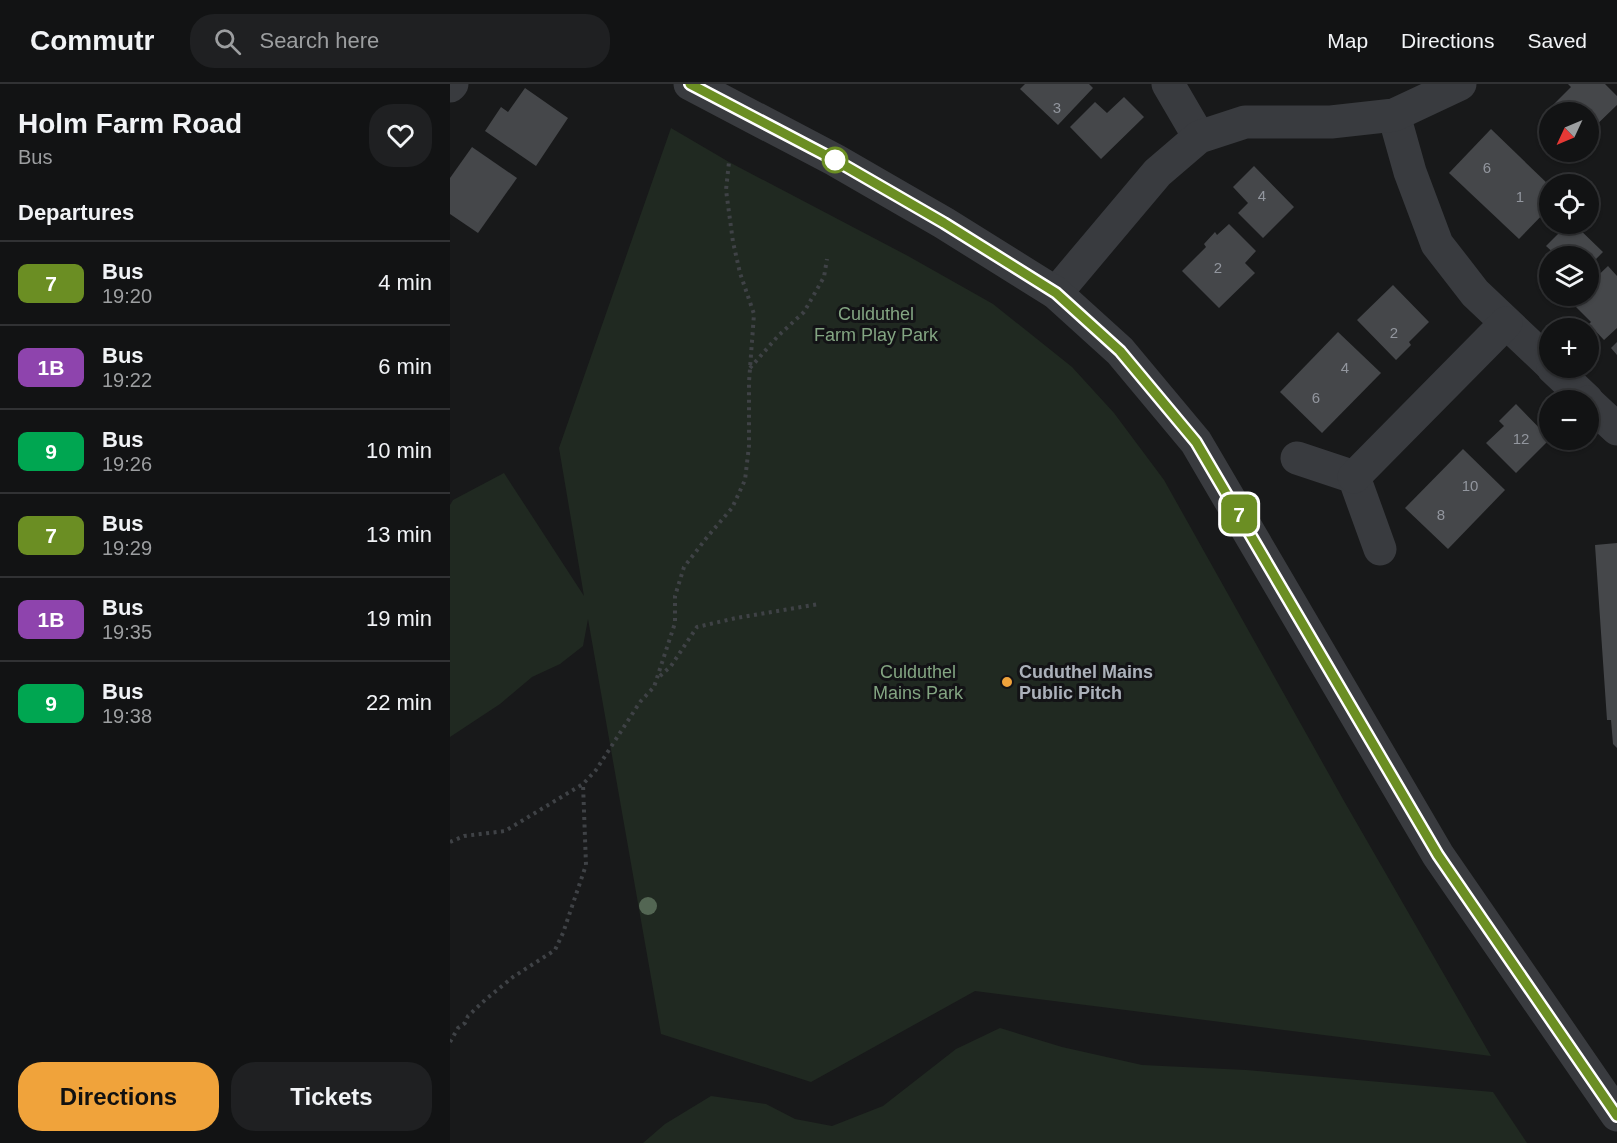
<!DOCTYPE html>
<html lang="en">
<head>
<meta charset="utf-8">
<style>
	:root { --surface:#121314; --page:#1f2022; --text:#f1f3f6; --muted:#9c9ea0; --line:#313234; --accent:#f0a33b }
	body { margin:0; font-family:Helvetica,sans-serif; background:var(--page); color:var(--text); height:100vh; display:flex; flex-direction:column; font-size:22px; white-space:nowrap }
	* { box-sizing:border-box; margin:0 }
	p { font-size:20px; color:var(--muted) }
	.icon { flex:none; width:33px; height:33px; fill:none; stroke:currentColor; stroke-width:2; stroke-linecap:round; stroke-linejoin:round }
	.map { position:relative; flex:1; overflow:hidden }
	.side { display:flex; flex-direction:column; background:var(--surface); width:450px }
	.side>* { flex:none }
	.badge { padding:0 12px; border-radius:9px; font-size:21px; line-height:39px }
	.needle { width:39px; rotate:226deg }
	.fabs { position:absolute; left:1089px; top:18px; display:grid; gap:12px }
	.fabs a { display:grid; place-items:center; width:60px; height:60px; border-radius:50%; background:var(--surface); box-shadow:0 2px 4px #0004,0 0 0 2px var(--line); font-size:30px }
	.map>.badge { position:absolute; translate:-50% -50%; box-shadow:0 0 0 3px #fff }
	h2 { padding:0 18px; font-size:22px; line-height:54px }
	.round { display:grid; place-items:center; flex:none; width:63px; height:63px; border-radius:24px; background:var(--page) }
	.head { display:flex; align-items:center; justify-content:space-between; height:102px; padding:0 18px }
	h1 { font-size:28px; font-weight:800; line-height:45px }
	.action { display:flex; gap:12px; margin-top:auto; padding:12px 18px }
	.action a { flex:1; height:69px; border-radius:24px; background:var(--accent); color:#111; font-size:24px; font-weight:800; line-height:69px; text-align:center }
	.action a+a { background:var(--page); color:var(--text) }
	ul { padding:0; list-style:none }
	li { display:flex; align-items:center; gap:18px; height:84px; padding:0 18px; border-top:2px solid var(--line) }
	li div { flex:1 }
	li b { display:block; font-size:22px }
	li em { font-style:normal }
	li .badge { min-width:66px; font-weight:700; text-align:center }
	header { display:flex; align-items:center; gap:36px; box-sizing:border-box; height:84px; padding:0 30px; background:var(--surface); border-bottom:2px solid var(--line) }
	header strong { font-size:28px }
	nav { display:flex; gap:33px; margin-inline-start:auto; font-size:21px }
	.search { width:420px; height:54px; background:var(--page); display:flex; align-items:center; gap:15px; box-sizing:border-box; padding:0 21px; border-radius:24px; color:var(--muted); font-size:22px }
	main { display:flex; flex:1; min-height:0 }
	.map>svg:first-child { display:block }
	.green { fill:#202921 }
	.building { fill:#45474a }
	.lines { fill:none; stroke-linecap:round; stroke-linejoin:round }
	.path { stroke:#3f4246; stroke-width:4; stroke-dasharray:3 4.5; stroke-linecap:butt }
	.minor { stroke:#393b3f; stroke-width:33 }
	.tertiary { stroke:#393b3f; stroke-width:33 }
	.tree { fill:#536653 }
	.line-casing { stroke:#fff; stroke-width:14 }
	.line { stroke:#6b8e23; stroke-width:9 }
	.stop-dot { fill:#fff; stroke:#6b8e23; stroke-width:3 }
	.poi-dot { fill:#f0a33b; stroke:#131316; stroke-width:2 }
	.labels { text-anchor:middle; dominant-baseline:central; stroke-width:6; stroke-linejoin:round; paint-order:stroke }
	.number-label { font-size:15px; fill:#92969e }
	.park-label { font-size:18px; fill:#83a582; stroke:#131316 }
	.poi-label { font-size:18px; font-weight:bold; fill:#abb1ba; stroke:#131316; text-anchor:start }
</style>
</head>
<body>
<header>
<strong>Commutr</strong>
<div class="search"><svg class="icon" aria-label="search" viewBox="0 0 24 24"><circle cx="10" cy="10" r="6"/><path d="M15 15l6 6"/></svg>Search here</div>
<nav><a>Map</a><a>Directions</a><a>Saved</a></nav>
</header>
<main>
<section class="side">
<div class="head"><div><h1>Holm Farm Road</h1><p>Bus</p></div><a class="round"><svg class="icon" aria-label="heart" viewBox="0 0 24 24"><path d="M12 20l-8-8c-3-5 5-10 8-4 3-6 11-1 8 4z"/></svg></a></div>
<h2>Departures</h2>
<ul>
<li><span class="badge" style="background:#6b8e23;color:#fff">7</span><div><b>Bus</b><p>19:20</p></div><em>4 min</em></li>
<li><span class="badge" style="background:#8e44ad;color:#fff">1B</span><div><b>Bus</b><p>19:22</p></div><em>6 min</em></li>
<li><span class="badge" style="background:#00a651;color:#fff">9</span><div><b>Bus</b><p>19:26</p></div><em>10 min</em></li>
<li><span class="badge" style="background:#6b8e23;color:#fff">7</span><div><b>Bus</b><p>19:29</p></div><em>13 min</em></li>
<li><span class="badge" style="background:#8e44ad;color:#fff">1B</span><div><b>Bus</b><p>19:35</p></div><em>19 min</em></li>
<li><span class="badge" style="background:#00a651;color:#fff">9</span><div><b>Bus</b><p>19:38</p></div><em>22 min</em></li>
</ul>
<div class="action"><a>Directions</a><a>Tickets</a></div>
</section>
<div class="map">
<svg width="1167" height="1059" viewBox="0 0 1167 1059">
	<rect width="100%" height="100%" fill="#18191a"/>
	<g class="green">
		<path d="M221,44l58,34 179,94 85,48 79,63 42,46 50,67 180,321 147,255 -516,-65 -164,91 -150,-48 -73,-415 -5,27 -23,18 -28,13 -32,27 -50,33v-232l3,-5 51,-27 80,123 -25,-148z"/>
		<path d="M550,944l62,19 80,18 104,5 247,22 34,51h-884l22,-19 46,-28 55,8 29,15 37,7 51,-20 73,-57z"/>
	</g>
	<g class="building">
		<path d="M575,0h64l4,4 -35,37 -38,-36z"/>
		<path d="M1118,0h37l12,12v9l-29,28v-21h-28l-7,-7 18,-18z"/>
		<path d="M75,4l43,30 -32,48 -51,-35 16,-24 7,5z"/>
		<path d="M674,13l20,20 -43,42 -31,-32 25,-25 12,11z"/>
		<path d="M1041,45l59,57v21l-31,32 -70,-66z"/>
		<path d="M22,63l45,31 -39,55 -28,-19v-36z"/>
		<path d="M804,82l40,41 -31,31 -25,-25 10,-10 -15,-16z"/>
		<path d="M779,140l27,27 -11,12 10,10 -36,35 -37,-37 24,-24 -2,-3 11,-12 2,3z"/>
		<path d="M1118,140h6l29,28 -15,15v-11h-31l-11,-10z"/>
		<path d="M1158,182l9,10v52l-13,12 -15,-16 2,-2 -20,-20 7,-6h10v-11z"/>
		<path d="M943,201l36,37 -20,20 2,3 -15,15 -39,-40z"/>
		<path d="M888,248l43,41 -59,60 -42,-41z"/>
		<path d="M1167,258v13l-6,-7z"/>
		<path d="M1066,320l34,35 -34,34 -30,-30 18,-17 -5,-5z"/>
		<path d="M1013,365l42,41 -57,59 -43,-41z"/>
		<path d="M1167,459v205l-4,-4 -2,-24h-4l-12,-175z"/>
	</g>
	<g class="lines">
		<g class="path">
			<path d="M300,284l28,-32 26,-24 20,-35 3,-18"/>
			<path d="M210,592l11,-10 26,-39 39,-9 83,-14"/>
			<path d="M0,758l14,-6 41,-5 78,-47 13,-14 44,-68 14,-15 21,-64v-27l9,-29 24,-31 24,-28 13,-28 4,-34v-64l5,-68 -14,-41 -7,-31 -7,-52 3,-28"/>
			<path d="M0,958l8,-14 7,-5 3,-7 17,-16 28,-23 42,-27 8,-17 23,-68 -3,-81"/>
		</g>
		<g class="minor">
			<path d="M718,0l31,53"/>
			<path d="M0,2l2,-2"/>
			<path d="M944,31l16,57 27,72 38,49 75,71"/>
			<path d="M606,209l101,-120 42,-36 46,-15h86l63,-7 66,-31"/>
			<path d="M1103,284l34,32"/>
			<path d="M1138,318l29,27"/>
			<path d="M847,374l57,19 26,72"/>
			<path d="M904,393l152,-154"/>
		</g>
		<path class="tertiary" d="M240,0l145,76 109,63 112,70 64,58 76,91 242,413 179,260"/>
	</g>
	<circle class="tree" cx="198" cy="822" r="9"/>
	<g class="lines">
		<defs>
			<path id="line" d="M240,0l145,76 109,63 112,70 64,58 76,91 242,413 179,261"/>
		</defs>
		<use href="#line" class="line-casing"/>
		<use href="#line" class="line"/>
	</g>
	<circle class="stop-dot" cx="385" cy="76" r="12"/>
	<circle class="poi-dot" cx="557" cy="598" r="6"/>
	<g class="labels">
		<g class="number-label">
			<text x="607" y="23">3</text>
			<text x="1037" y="83">6</text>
			<text x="812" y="111">4</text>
			<text x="1070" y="112">1</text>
			<text x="768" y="183">2</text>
			<text x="944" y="248">2</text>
			<text x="895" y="283">4</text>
			<text x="866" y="313">6</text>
			<text x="1071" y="354">12</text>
			<text x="1020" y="401">10</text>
			<text x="991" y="430">8</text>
		</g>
		<g class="park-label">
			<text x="426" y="230">Culduthel<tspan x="426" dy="21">Farm Play Park</tspan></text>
			<text x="468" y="588">Culduthel<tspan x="468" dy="21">Mains Park</tspan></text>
		</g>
		<g class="poi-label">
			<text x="569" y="588">Cuduthel Mains<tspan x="569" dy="21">Public Pitch</tspan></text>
		</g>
	</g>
</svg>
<div class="fabs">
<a><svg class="needle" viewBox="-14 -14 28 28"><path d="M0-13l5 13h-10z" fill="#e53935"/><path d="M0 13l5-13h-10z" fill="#9c9ea0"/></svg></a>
<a><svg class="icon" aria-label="locate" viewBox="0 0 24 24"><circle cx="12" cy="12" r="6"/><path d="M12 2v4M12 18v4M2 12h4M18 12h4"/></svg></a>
<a><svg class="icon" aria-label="layers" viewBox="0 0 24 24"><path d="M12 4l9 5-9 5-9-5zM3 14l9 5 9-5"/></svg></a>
<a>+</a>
<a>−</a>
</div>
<b class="badge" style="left:789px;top:430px;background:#6b8e23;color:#fff">7</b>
</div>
</main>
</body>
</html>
